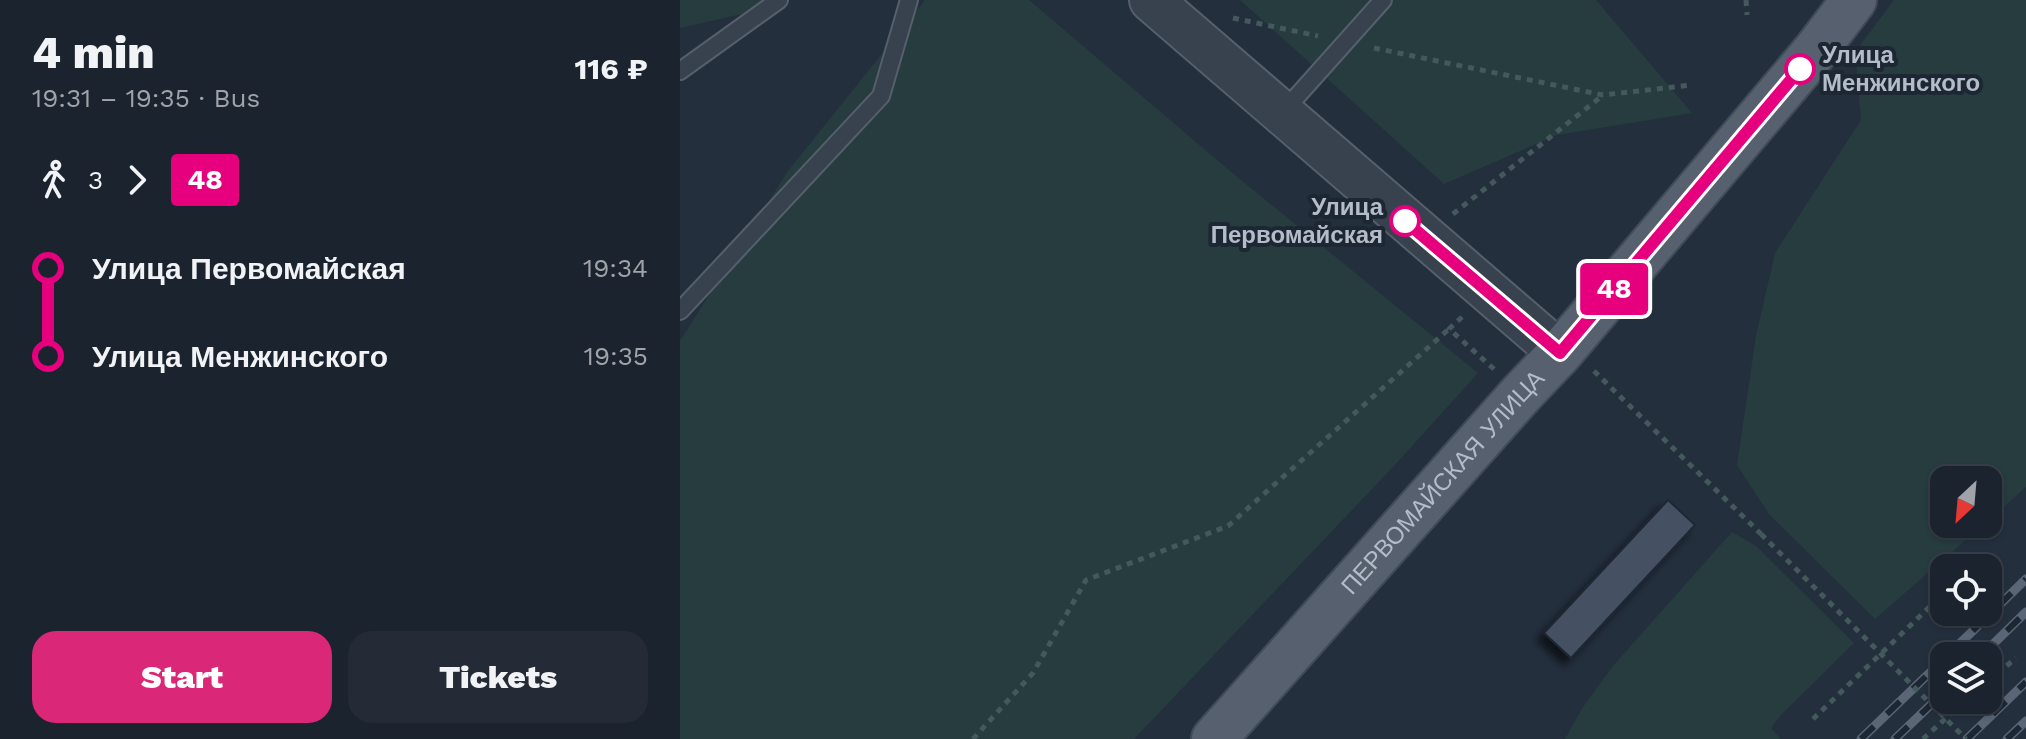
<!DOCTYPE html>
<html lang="en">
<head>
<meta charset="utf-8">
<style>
	:root { --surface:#1b232e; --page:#242b36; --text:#f1f3f6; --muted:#a0a4aa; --line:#39404a; --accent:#db2777 }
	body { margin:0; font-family:"Work Sans",sans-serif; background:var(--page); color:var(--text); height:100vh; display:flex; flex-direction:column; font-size:30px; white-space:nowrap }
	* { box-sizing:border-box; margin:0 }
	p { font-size:26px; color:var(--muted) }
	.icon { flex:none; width:44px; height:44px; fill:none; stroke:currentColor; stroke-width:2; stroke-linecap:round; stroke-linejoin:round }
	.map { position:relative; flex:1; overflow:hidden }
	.drawer { display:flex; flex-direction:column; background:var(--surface); width:680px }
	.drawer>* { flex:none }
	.badge { padding:0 16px; border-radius:6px; font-size:28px; line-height:52px }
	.needle { width:52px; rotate:206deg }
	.fabs { position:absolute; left:1250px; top:466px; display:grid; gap:16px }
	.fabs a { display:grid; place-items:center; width:72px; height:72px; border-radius:16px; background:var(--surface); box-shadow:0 2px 6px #0004,0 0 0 2px var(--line); font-size:40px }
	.map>.badge { position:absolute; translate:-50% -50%; box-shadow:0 0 0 4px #fff }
	.legs { display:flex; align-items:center; gap:12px; height:88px; padding:0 32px; font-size:26px }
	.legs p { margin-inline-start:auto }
	.headline { display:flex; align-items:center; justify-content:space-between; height:136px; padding:0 32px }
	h1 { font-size:44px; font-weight:800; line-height:60px }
	.primary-button { display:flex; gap:16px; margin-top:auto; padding:16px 32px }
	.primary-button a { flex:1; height:92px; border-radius:24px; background:var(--accent); color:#fff; font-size:32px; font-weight:800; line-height:92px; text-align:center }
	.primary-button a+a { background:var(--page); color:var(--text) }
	ul { padding:0 32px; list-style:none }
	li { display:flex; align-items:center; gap:28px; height:88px; font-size:30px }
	li i { display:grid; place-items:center; width:12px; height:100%; margin:0 10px; background:currentColor }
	li i::after { content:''; width:20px; height:20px; margin:-10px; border:6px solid; border-radius:50%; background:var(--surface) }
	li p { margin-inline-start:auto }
	li:first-child i { background:linear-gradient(#0000 50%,currentColor 0) }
	li:last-child i { background:linear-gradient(currentColor 50%,#0000 0) }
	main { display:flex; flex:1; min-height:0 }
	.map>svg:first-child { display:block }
	.green { fill:#263c3f }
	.building { fill:#455162; stroke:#1f2835; stroke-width:2; filter:url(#shadow) }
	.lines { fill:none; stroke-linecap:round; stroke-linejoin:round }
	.service-casing { stroke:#565f6c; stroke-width:20 }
	.tertiary-casing { stroke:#565f6c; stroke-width:46 }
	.primary-casing { stroke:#414a57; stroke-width:48 }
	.path { stroke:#44595c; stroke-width:5; stroke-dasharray:6 6; stroke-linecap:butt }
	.service { stroke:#38414e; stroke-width:16 }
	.tertiary { stroke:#38414e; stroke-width:42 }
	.primary { stroke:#56606e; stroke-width:44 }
	.rail-casing { stroke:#5a6575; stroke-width:9 }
	.rail { stroke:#1d2633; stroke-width:6; stroke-dasharray:18; stroke-linecap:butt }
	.path-bridge { stroke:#44595c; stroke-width:5; stroke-dasharray:6 6; stroke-linecap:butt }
	.line-1-casing { stroke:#fff; stroke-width:18 }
	.line-1 { stroke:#e6007e; stroke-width:12 }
	.stop-1-dot { fill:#fff; stroke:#e6007e; stroke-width:4 }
	.labels { text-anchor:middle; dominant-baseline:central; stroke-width:8; stroke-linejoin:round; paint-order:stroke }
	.stop-label { font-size:24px; font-weight:bold; fill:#b4bcc9; stroke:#1d2633; text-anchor:start }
	.street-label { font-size:24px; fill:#b4bcc9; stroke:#1d2633 }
</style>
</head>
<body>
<main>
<section class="drawer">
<div class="headline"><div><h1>4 min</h1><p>19:31 – 19:35 · Bus</p></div><b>116 ₽</b></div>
<div class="legs"><svg class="icon" aria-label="walk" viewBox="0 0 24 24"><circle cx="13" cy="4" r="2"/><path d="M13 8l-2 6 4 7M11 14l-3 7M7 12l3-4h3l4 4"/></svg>3<svg class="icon" aria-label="forward" viewBox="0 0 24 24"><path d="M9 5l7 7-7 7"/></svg><b class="badge" style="background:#e6007e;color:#fff">48</b></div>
<ul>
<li><i style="color:#e6007e"></i><b>Улица Первомайская</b><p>19:34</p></li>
<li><i style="color:#e6007e"></i><b>Улица Менжинского</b><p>19:35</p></li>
</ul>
<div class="primary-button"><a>Start</a><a>Tickets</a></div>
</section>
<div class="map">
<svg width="1346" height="739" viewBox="0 0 1346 739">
	<defs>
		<filter id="shadow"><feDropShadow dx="-7" dy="7" stdDeviation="4" flood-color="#0009"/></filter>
	</defs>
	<rect width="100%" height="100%" fill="#242f3e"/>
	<g class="green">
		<path d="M0,0h94l-6,8 -88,20z"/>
		<path d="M245,0h104l201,171 248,202 -84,93 -260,273h-454v-398l108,-170z"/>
		<path d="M560,0h356l96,113 -135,22 -113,49z"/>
		<path d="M1214,0h132v487l-38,34v-41h-44v44h40l-109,95 -106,-105 -32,-49 19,-129 19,-83 86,-133 -6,-68z"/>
		<path d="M1052,532l24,14 98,97 -73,72 -10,13 10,11h-216l18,-32 30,-41z"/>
	</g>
	<path class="building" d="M988,500l27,25 -124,133 -27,-25z"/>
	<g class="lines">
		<defs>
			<g id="service">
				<path d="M0,71l99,-71"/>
				<path d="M602,113l101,-113"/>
				<path d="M0,311l201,-215 28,-96"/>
			</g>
			<path id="tertiary" d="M471,0l409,353"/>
			<g id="primary">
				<path id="s1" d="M534,739l308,-346 38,-40 256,-303 38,-50"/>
			</g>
		</defs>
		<use href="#service" class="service-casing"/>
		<use href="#tertiary" class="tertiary-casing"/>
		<use href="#primary" class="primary-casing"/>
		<g class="path">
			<path d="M1066,0l1,15"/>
			<path d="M553,18l85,18"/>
			<path d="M694,48l229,47 89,-10"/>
			<path d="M773,214l149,-118"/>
			<path d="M782,317l-13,12 45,40"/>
			<path d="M914,371l167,163"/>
			<path d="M1308,681l28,-23"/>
			<path d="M1133,719l131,-126"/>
			<path d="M293,739l60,-66 53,-93 142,-54 221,-197"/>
			<path d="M1243,739l43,-39"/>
		</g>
		<use href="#service" class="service"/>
		<use href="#tertiary" class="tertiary"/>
		<use href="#primary" class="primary"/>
		<defs>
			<g id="rail">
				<path d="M1267,656l79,-77"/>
				<path d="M1301,656l45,-44"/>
				<path d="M1181,739l83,-80"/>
				<path d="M1215,739l49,-47"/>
				<path d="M1287,739l59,-57"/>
				<path d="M1327,739l19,-18"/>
			</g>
		</defs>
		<use href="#rail" class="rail-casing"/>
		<use href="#rail" class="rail"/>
		<path class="path-bridge" d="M1081,534l205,205"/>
	</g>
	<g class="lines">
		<defs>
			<path id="line-1" d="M725,221l155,132 240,-284"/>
		</defs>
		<use href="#line-1" class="line-1-casing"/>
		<use href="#line-1" class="line-1"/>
	</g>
	<g class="stop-1-dot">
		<circle cx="1120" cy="69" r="14"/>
		<circle cx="725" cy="221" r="14"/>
	</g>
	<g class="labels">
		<g class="stop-label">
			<text x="1142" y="55">Улица<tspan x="1142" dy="28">Менжинского</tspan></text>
			<text x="703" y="207" text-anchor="end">Улица<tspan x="703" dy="28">Первомайская</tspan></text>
		</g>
		<g class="street-label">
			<text stroke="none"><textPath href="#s1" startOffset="344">ПЕРВОМАЙСКАЯ УЛИЦА</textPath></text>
		</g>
	</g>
</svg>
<div class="fabs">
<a><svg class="needle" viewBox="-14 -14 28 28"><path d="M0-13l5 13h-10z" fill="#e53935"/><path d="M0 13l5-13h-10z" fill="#a0a4aa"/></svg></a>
<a><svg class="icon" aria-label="locate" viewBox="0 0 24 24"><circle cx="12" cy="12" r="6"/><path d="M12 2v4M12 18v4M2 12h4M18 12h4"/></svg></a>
<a><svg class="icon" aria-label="layers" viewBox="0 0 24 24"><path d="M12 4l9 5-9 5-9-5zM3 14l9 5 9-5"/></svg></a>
</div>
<b class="badge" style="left:934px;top:289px;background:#e6007e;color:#fff">48</b>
</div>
</main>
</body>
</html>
